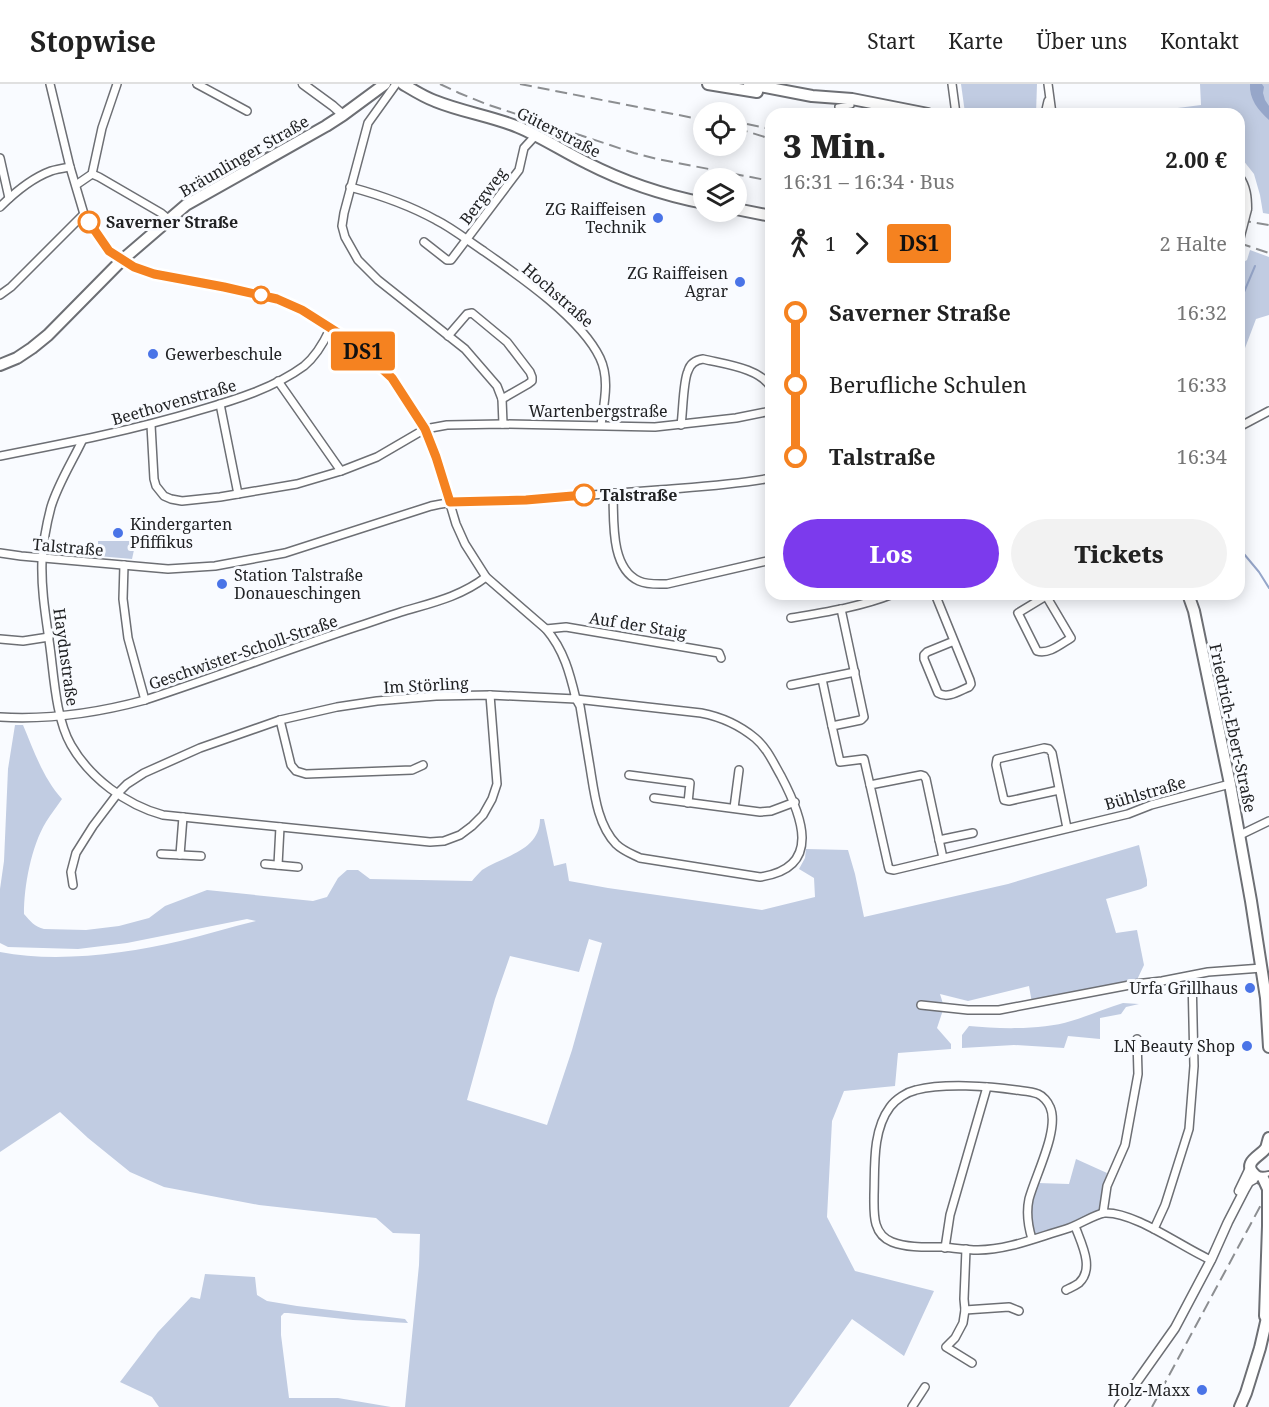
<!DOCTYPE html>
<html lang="de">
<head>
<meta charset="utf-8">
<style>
	:root { --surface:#fff; --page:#f2f2f2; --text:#222; --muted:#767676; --line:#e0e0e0; --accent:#7c3aed }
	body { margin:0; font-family:"Noto Serif",serif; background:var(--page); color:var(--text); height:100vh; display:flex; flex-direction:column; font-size:22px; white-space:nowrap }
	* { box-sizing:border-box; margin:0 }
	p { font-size:20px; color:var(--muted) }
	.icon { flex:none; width:33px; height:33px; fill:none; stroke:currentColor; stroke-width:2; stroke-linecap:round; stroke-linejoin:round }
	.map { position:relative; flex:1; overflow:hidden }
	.panel { position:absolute; left:765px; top:24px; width:480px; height:492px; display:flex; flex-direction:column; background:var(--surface); border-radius:18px; box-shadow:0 3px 15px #0003 }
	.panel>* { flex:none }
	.badge { padding:0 12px; border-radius:4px; font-size:21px; line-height:39px }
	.controls { position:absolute; left:693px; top:18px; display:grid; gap:12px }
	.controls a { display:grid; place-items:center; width:54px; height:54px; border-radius:50%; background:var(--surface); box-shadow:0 3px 15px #0003; font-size:30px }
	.map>.badge { position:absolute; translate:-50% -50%; box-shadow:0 0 0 3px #fff }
	.legs { display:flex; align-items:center; gap:9px; height:66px; padding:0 18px; font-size:20px }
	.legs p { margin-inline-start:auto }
	.head { display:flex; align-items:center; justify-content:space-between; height:102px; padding:0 18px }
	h1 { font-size:33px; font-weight:800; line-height:45px }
	.button { display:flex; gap:12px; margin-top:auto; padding:12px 18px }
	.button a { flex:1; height:69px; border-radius:36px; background:var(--accent); color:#fff; font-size:24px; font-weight:800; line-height:69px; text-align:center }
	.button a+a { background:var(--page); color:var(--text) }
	ul { padding:0 18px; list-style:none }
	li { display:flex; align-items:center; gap:21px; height:72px; font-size:22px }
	li i { display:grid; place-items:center; width:9px; height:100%; margin:0 8px; background:currentColor }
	li i::after { content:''; width:15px; height:15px; margin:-8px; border:4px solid; border-radius:50%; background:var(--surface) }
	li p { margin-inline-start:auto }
	li:first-child i { background:linear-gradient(#0000 50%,currentColor 0) }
	li:last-child i { background:linear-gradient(currentColor 50%,#0000 0) }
	header { display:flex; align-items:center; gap:36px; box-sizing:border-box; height:84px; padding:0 30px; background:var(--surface); border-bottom:2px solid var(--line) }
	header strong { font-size:28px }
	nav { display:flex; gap:33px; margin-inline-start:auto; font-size:21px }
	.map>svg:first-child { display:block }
	.green { fill:#c1cce2; fill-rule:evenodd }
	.water { fill:#96a6c9 }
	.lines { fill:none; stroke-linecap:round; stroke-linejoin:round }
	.stream { stroke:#96a6c9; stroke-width:2 }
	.pedestrian-casing { stroke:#6d6f74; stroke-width:8 }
	.minor-casing { stroke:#6d6f74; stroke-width:10 }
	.tertiary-casing { stroke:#6d6f74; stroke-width:11 }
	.secondary-casing { stroke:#6d6f74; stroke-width:14 }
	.pedestrian { stroke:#fff; stroke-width:5 }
	.minor { stroke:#fff; stroke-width:7 }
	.tertiary { stroke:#fff; stroke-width:8 }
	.secondary { stroke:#fff; stroke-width:10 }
	.rail { stroke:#8c8e91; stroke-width:2; stroke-dasharray:12 6; stroke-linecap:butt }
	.tertiary-bridge-casing { stroke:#6d6f74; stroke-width:11; stroke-linecap:butt }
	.secondary-bridge-casing { stroke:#6d6f74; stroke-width:14; stroke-linecap:butt }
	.tertiary-bridge { stroke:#fff; stroke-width:8 }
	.secondary-bridge { stroke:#fff; stroke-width:10 }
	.line-1-casing { stroke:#fff; stroke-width:14 }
	.line-1 { stroke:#f58220; stroke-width:9 }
	.poi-dot { fill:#4a74e7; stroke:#f9fbff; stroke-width:2 }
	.stop-1-dot { fill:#fff; stroke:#f58220; stroke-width:3 }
	.labels { text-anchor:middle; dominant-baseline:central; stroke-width:6; stroke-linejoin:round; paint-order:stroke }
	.street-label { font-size:16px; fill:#212224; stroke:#f9fbff }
	.poi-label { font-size:16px; fill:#212224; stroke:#f9fbff; text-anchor:end }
	.stop-label { font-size:16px; font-weight:bold; fill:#212224; stroke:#f9fbff; text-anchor:start }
</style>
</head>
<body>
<header>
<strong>Stopwise</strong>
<nav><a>Start</a><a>Karte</a><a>Über uns</a><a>Kontakt</a></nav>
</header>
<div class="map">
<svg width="1269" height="1323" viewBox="0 0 1269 1323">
	<rect width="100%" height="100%" fill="#f9fbff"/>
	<g class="green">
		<path d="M961,0h76l-1,30 -71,-1z"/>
		<path d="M1200,0h69v130l-6,-1 -3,-18 -6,-21 -15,-19v-41h-108l70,-9z"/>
		<path d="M1250,166l19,7v58l-13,4 -17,45v-99l8,-5z"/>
		<path d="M98,457h38l-4,18 -34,-3z"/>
		<path d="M15,641h8c11,26 20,53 39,74 -5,7 -11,15 -16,23 -15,25 -22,64 -22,92 6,7 11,13 20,15l42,1 33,-4 30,-8 16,-12 42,-16 106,11 14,-4 11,-19 9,-8h11l12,9 102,2c3,-4 7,-8 10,-11 21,-14 58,-19 58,-51h4l10,47 12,-3 3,18 39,7 154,22 53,-13 -1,-19 -15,-9 6,-11 1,-9 42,1 7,24 9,43 144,-33 131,-39 8,35v6l-6,3 -35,10 10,34 21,-3 7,35 -8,17 -104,21 -3,-17 -61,15 -28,-7 4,13 -7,21 14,16v5l-53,4 -3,33 -51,5 -12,30 -5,96 28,54 79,20 -30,65 -52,-37 -63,88h-384l14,-142 1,-31 -27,-1 -17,-15 -117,-13 -95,-18 -34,-15 -42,-34 -28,-26 -60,40v-200c56,11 125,2 180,-11 25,-6 51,-14 76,-20l-9,-2 -120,24 -49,6 -70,-2 -8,-4v-54l4,-28 4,-92zM589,855l13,4 -30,107 -25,75 -80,-25 28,-101 15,-43 69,16z"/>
		<path d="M1123,919l16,1 -13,3 -5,7 -21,4v21l-32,-3 -4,12 -50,-3 -52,3v-13l7,-9c30,3 74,4 102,-5 17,-5 35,-13 52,-18z"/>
		<path d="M1076,1075l31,14 -7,39 -26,12 -40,12c-5,-22 -3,-33 4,-53l31,1z"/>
		<path d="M205,1190l50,3 2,18 10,6 30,5 108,13 3,4 -55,-3 -65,-7h-4l-3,3v19l8,63h49l53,9h-232l-7,-10 -32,-15 38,-50 33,-35 9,2z"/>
	</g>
	<path class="water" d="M1250,0h12l2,3 -1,6 2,7 4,6v14c-11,-10 -20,-21 -19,-36z"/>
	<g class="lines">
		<g class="stream">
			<path d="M1239,220l16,-38"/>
			<path d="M1239,464l20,24 10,16"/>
		</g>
		<defs>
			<path id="pedestrian" d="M838,23l13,-2"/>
			<g id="minor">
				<path d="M50,0l20,83 14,47 8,14 17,23 25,16 20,7 70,13 53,12 25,11 52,33 21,17 17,18 33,51 11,28 20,67 9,20 21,33 60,52c18,21 24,45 30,70l-86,-4 -54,1 -59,5 -40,6 -57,13 -80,28 -56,25 -17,11 -9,9 -25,33 -17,27 -5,19 2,13"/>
				<path d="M197,0l50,27"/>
				<path d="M396,0l-28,39 -24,90 -2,13 3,11 13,23 20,20 87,69 32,37 5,13 1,25"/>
				<path d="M952,0l4,30"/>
				<path d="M1048,0l4,30"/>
				<path d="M1045,30l3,-13"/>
				<path d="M0,74l9,40"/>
				<path d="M92,90l7,3 62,36 7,6"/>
				<path d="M76,101l16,-11 10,-46 15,-44"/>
				<path d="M350,103c30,8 59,18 86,33 16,8 31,20 46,30 36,25 99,68 118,108 10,21 4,45 1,67"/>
				<path d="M0,123c14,-14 32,-29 51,-36 6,-2 13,-3 19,-4"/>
				<path d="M424,158l23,18h4l68,-90 5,-22 11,-12"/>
				<path d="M0,211l11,-8 73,-73"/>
				<path d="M448,252l19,-22 5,-1 35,29 23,30 2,5v4l-4,3 -26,15"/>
				<path d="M278,297l63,90"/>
				<path d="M220,320l18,90"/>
				<path d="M151,341l3,54 2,7 8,10 7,3 11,2 38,-4 77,-13 44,-13 36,-14 48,-28 22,-4 56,-1 152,3 81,-9 35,-7"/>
				<path d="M681,341c2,-13 2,-44 7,-54 2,-7 8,-11 15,-12 20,5 58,9 68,29"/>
				<path d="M1239,343l30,-16"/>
				<path d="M82,357c-10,21 -24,43 -31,66 -4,15 -8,38 -9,54 -1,29 4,57 8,86 4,30 6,72 21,98 19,33 55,60 92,70l267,27 14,-1 16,-6 12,-9 11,-11 9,-16 5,-15 -7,-89"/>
				<path d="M0,372c67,-13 134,-26 200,-46 35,-10 74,-22 104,-44 12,-10 20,-24 26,-37"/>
				<path d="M613,409c1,27 -3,75 26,88 9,4 19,3 28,3l104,-24"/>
				<path d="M0,469l21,3 147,13 47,-3 70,-13 146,-47c31,-7 63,-5 95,-6 44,-3 88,-7 132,-10 37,-3 76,-5 113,-12"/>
				<path d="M124,481l-1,34 5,39 17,62"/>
				<path d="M935,510l35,86 1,4 -2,3c-10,4 -21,12 -31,6l-14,-34v-4l3,-3 27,-11"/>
				<path d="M1045,510l26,44c-10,6 -23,17 -34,13l-19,-38 28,-17"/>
				<path d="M841,525l23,108 -3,3 -29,6 8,36 24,-3 6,26"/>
				<path d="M791,534c35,-6 69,-11 102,-24"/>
				<path d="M546,545l20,-2 153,26 2,5"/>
				<path d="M0,555l23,2 26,-4"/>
				<path d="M822,595l10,47"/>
				<path d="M791,601l64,-13"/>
				<path d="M576,615l125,14c21,4 37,11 54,25 12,10 18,24 26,38 20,38 43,92 -21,101l-120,-19c-8,-4 -17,-7 -24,-14 -20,-21 -22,-55 -27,-83 -3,-18 -6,-36 -9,-55z"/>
				<path d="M0,633c49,3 97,-4 145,-17 70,-23 139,-49 208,-72 16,-5 32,-11 48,-16 30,-9 59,-15 85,-35"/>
				<path d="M280,636l11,45 5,6 10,3 106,-4 11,-5"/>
				<path d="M629,691l61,8 -2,20"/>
				<path d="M1059,706l-50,11 -5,-1 -8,-35 1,-6 47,-11 5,1 3,4 15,75"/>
				<path d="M654,714l106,14 11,-1 24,-9"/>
				<path d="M734,724l5,-38"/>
				<path d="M1240,751l29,-14"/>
				<path d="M939,756l34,-7"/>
				<path d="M161,770l40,2"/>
				<path d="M180,771l3,-38"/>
				<path d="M943,774l-17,-79 -2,-3 -3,-1 -51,10 18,80 1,4 5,1 234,-56 23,-9 79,-21"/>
				<path d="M265,780l33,3"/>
				<path d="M278,781l2,-38"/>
				<path d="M921,921l47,5h31l136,-26 27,-3 46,-9 54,-4"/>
				<path d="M1103,1129l4,-27 18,-41 13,-71 -1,-35"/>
				<path d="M1154,1145l11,-24 24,-76 5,-63 -2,-90"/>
				<path d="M1032,1155c-4,-13 -6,-26 -3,-40 6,-23 31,-70 21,-92 -2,-5 -7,-11 -12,-13 -7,-3 -15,-3 -22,-4 -27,-4 -73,-7 -100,0 -9,2 -20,9 -26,17 -18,24 -15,60 -16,88 0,18 -2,39 18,47 16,6 34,5 50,5 12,1 24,3 36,3 30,0 60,-13 88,-21 11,-3 29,-15 38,-16 30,-2 79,35 107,47"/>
				<path d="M945,1164l5,-33 37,-128"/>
				<path d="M966,1165l-2,50 1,11 -2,13 -8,15 -9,9 26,16"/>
				<path d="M1066,1206c4,-2 9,-4 13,-7 16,-15 2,-40 -4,-57"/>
				<path d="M965,1226l44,-3 10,4"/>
				<path d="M912,1323l13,-20"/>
			</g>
			<g id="tertiary">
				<path d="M303,0l30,22 10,9"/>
				<path d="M1239,93c7,10 8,20 8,32"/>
				<path d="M1239,1107l12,-25"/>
				<path d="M1119,1323l56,-79 36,-68 17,-38 17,-33 4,-7 7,-4h4"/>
			</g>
			<g id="secondary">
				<path d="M403,0c10,6 21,13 32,17 27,11 56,15 83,26 24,10 46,25 69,36 37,19 76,32 117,40"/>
				<path d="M708,0l49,8"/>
				<path d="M749,0l63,12 40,3 76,15"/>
				<path d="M736,125l35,7"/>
				<path d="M0,281l17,-7 15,-10 16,-13 74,-75 64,-55 140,-79 17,-11 42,-31"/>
				<path d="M1188,510l6,17 36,173 21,117 15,97 3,49"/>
				<path d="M1269,1054c-1,2 -2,8 -3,10 -5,8 -25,14 -11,27 4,4 9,3 14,2"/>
				<path d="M1265,1232l3,-90"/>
				<path d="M1240,1323l6,-14 14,-45 9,-39"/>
			</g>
		</defs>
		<use href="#pedestrian" class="pedestrian-casing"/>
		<use href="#minor" class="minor-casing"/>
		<use href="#tertiary" class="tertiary-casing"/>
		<use href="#secondary" class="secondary-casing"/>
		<use href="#pedestrian" class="pedestrian"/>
		<use href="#minor" class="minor"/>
		<use href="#tertiary" class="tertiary"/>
		<use href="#secondary" class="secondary"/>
		<g class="rail">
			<path d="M440,0l19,9 27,11 148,49 23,6 114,22"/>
			<path d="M520,0l184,36"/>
			<path d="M747,40l24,5"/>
			<path d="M736,44l35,11"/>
			<path d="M1239,136l30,5"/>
			<path d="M1239,159l30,10"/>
			<path d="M1152,1323l117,-217"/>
		</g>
		<defs>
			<path id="tertiary-bridge" d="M1239,156l8,-31"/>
			<path id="secondary-bridge" d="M1263,1094l5,11v37"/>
		</defs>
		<use href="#tertiary-bridge" class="tertiary-bridge-casing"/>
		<use href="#secondary-bridge" class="secondary-bridge-casing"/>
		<use href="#tertiary-bridge" class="tertiary-bridge"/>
		<use href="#secondary-bridge" class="secondary-bridge"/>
	</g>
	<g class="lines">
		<defs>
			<path id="line-1" d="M89,138l20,29 25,16 20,7 70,13 53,12 25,11 52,33 38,35 33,51 11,28 14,45 76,-2 58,-5"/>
		</defs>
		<use href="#line-1" class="line-1-casing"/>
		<use href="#line-1" class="line-1"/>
	</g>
	<g class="poi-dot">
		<circle cx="658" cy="134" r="6"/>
		<circle cx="740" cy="198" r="6"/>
		<circle cx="153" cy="270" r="6"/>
		<circle cx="118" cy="449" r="6"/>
		<circle cx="222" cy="500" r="6"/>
		<circle cx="1250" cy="904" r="6"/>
		<circle cx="1247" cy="962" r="6"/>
		<circle cx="1202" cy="1306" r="6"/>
	</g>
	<g class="stop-1-dot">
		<circle cx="89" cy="138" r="10"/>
		<circle cx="261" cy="211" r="8"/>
		<circle cx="584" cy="411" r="10"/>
	</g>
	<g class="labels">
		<g class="street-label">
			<text transform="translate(559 48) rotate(27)">Güterstraße</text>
			<text transform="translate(244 72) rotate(-30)">Bräunlinger Straße</text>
			<text transform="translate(483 112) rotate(-53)">Bergweg</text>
			<text transform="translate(558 211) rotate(41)">Hochstraße</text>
			<text transform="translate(174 318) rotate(-16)">Beethovenstraße</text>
			<text x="598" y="327">Wartenbergstraße</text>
			<text transform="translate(68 463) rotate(5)">Talstraße</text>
			<text transform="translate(638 541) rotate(9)">Auf der Staig</text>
			<text transform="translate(243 568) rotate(-19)">Geschwister-Scholl-Straße</text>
			<text transform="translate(66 573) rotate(82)">Haydnstraße</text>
			<text transform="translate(426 601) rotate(-3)">Im Störling</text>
			<text transform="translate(1233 644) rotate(78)">Friedrich-Ebert-Straße</text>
			<text transform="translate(1145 709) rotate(-16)">Bühlstraße</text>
		</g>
		<g class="poi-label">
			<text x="646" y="125">ZG Raiffeisen<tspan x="646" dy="18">Technik</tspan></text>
			<text x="728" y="189">ZG Raiffeisen<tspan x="728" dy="18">Agrar</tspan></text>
			<text x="165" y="270" text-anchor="start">Gewerbeschule</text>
			<text x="130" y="440" text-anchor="start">Kindergarten<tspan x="130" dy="18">Pfiffikus</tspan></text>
			<text x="234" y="491" text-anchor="start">Station Talstraße<tspan x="234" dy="18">Donaueschingen</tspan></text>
			<text x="1238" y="904">Urfa Grillhaus</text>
			<text x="1235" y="962">LN Beauty Shop</text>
			<text x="1190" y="1306">Holz-Maxx</text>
		</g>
		<g class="stop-label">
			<text x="106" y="138">Saverner Straße</text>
			<text x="600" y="411">Talstraße</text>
		</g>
	</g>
</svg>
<div class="controls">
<a><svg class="icon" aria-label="locate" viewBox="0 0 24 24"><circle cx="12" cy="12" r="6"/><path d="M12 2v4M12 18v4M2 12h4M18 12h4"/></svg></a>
<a><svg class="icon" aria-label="layers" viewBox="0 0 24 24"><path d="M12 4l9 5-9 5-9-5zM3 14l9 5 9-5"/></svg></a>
</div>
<b class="badge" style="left:363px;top:267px;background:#f58220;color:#111">DS1</b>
<section class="panel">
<div class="head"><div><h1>3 Min.</h1><p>16:31 – 16:34 · Bus</p></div><b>2.00 €</b></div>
<div class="legs"><svg class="icon" aria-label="walk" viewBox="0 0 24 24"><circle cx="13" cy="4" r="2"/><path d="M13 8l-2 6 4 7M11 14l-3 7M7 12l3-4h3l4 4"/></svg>1<svg class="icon" aria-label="forward" viewBox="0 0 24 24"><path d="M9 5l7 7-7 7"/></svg><b class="badge" style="background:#f58220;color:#111">DS1</b><p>2 Halte</p></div>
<ul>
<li><i style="color:#f58220"></i><b>Saverner Straße</b><p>16:32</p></li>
<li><i style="color:#f58220"></i><span>Berufliche Schulen</span><p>16:33</p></li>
<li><i style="color:#f58220"></i><b>Talstraße</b><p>16:34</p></li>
</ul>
<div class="button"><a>Los</a><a>Tickets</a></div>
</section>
</div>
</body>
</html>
